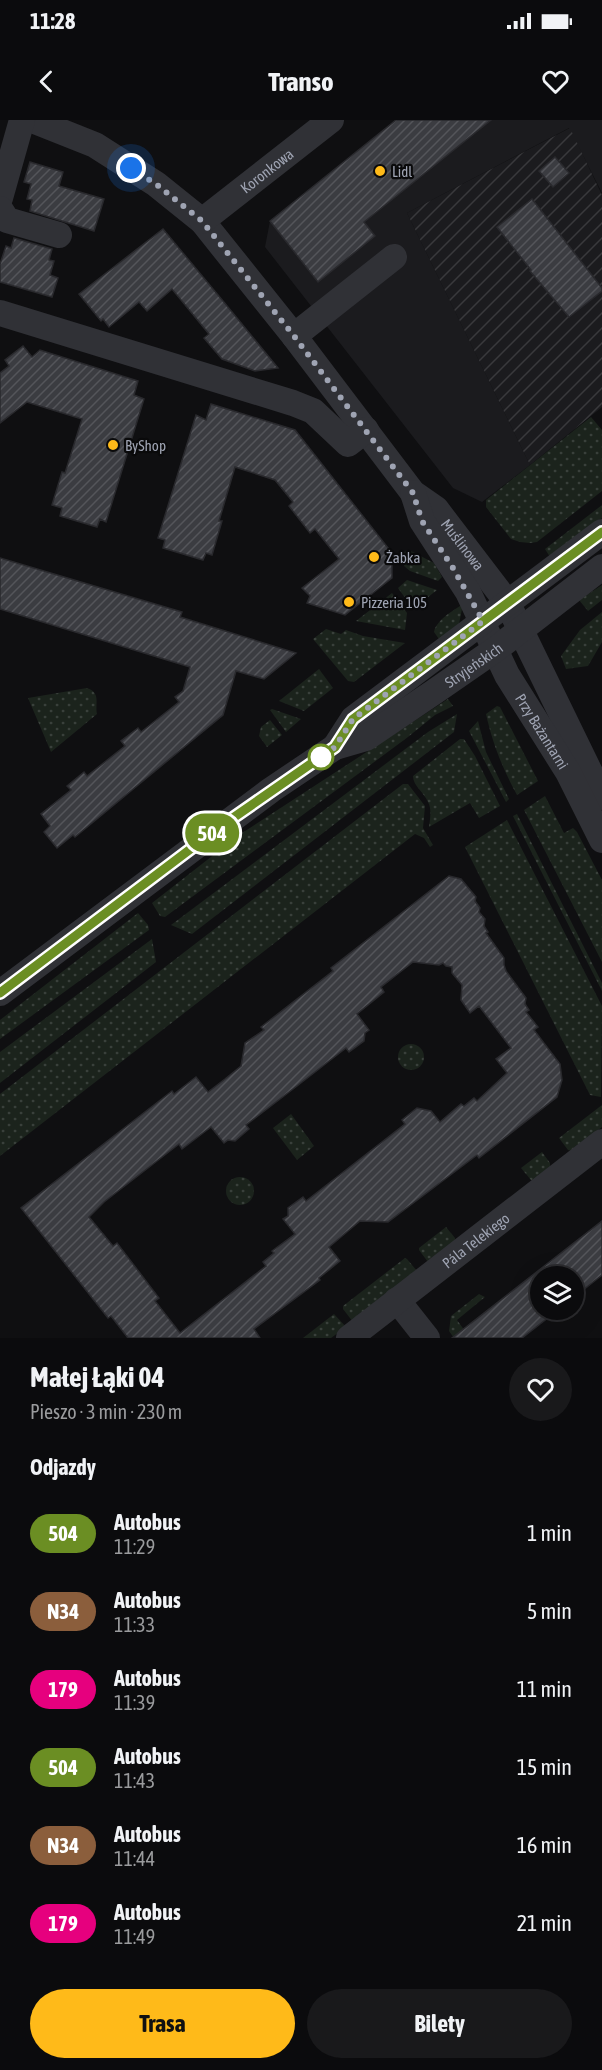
<!DOCTYPE html>
<html lang="pl">
<head>
<meta charset="utf-8">
<style>
	:root { --surface:#0b0b0d; --page:#19191b; --text:#f1f3f6; --muted:#9a9b9d; --line:#2b2b2e; --accent:#ffba19 }
	body { margin:0; font-family:"Asap Condensed",sans-serif; background:var(--page); color:var(--text); height:100vh; display:flex; flex-direction:column; font-size:22px; white-space:nowrap }
	* { box-sizing:border-box; margin:0 }
	p { font-size:20px; color:var(--muted) }
	.icon { flex:none; width:33px; height:33px; fill:none; stroke:currentColor; stroke-width:2; stroke-linecap:round; stroke-linejoin:round }
	.map { position:relative; height:1218px; overflow:hidden }
	.drawer { display:flex; flex-direction:column; background:var(--surface); flex:1 }
	.drawer>* { flex:none }
	.badge { padding:0 12px; border-radius:20px; font-size:21px; line-height:39px }
	.fabs { position:absolute; left:530px; top:1146px; display:grid; gap:12px }
	.fabs a { display:grid; place-items:center; width:54px; height:54px; border-radius:50%; background:var(--surface); box-shadow:0 6px 24px #0002,0 0 0 2px var(--line); font-size:30px }
	.you { position:absolute; width:30px; height:30px; margin:-15px; border:4px solid #fff; border-radius:50%; background:#1a73e8; box-shadow:0 0 0 9px #1a73e833 }
	.map>.badge { position:absolute; translate:-50% -50%; box-shadow:0 0 0 3px #fff }
	h2 { padding:0 30px; font-size:22px; line-height:54px }
	.round { display:grid; place-items:center; flex:none; width:63px; height:63px; border-radius:32px; background:var(--page) }
	.summary { display:flex; align-items:center; justify-content:space-between; height:102px; padding:0 30px }
	h1 { font-size:28px; font-weight:700; line-height:45px }
	.cta { display:flex; gap:12px; margin-top:auto; padding:12px 30px }
	.cta a { flex:1; height:69px; border-radius:36px; background:var(--accent); color:#111; font-size:24px; font-weight:700; line-height:69px; text-align:center }
	.cta a+a { background:var(--page); color:var(--text) }
	ul { padding:0; list-style:none }
	li { display:flex; align-items:center; gap:18px; height:78px; padding:0 30px }
	li div { flex:1 }
	li b { display:block; font-size:22px }
	li em { font-style:normal }
	li .badge { min-width:66px; font-weight:700; text-align:center }
	.status { display:flex; justify-content:space-between; align-items:center; height:42px; padding:0 30px; background:var(--surface); direction:ltr }
	.status svg { height:16px; fill:currentColor }
	header { display:flex; justify-content:space-between; align-items:center; height:78px; padding:0 30px; background:var(--surface); font-size:27px; font-weight:700 }
	.map>svg:first-child { display:block }
	.built { fill:#1b1b1e }
	.industrial { fill:url(#industrial-furrows) }
	.green { fill:url(#green-dots) }
	.building { fill:url(#building-hatch); stroke:#29292d; stroke-width:1.5; fill-rule:evenodd }
	.lines { fill:none; stroke-linecap:round; stroke-linejoin:round }
	.minor { stroke:#303136; stroke-width:26 }
	.line-casing { stroke:#fff; stroke-width:14 }
	.line { stroke:#6b8e23; stroke-width:9 }
	.walk { stroke:#9fa4b3; stroke-width:6; stroke-dasharray:0 10.8 }
	.poi-dot { fill:#ffba19; stroke:#0a0a0b; stroke-width:2 }
	.stop-dot { fill:#fff; stroke:#6b8e23; stroke-width:3 }
	.labels { text-anchor:middle; dominant-baseline:central; stroke-width:4.5; stroke-linejoin:round; paint-order:stroke }
	.street-label { font-size:15px; fill:#9fa4b3; stroke:#0a0a0b }
	.poi-label { font-size:15px; fill:#9fa4b3; stroke:#0a0a0b; text-anchor:start }
</style>
</head>
<body>
<div class="status"><b>11:28</b><svg viewBox="0 0 49 12"><path d="M0 12V9h3v3zM5 12V6h3v6zM10 12V3h3v9zM15 12V0h3v12zM26 1h20v11H26zM47 4h2v5h-2z"/></svg></div>
<header><svg class="icon" aria-label="back" viewBox="0 0 24 24"><path d="M15 5l-7 7 7 7"/></svg>Transo<svg class="icon" aria-label="heart" viewBox="0 0 24 24"><path d="M12 20l-8-8c-3-5 5-10 8-4 3-6 11-1 8 4z"/></svg></header>
<div class="map">
<svg width="602" height="1218" viewBox="0 0 602 1218">
	<defs>
		<pattern id="industrial-furrows" width="10" height="10" patternUnits="userSpaceOnUse" patternTransform="scale(1.5)"><rect width="10" height="10" fill="#1b1b1e"/><path d="M-1 1l2-2M0 10L10 0M9 11l2-2" fill="none" stroke="#39393c"/></pattern>
		<pattern id="green-dots" width="8" height="8" patternUnits="userSpaceOnUse" patternTransform="scale(1.5)"><rect width="8" height="8" fill="#1b231c"/><path d="M2 2h.1M6 6h.1" fill="none" stroke="#39403b" stroke-width="1.8" stroke-linecap="round"/></pattern>
		<pattern id="building-hatch" width="6" height="6" patternUnits="userSpaceOnUse" patternTransform="scale(1.5)"><rect width="6" height="6" fill="#3b3c41"/><path d="M-1 1l2-2M0 6l6-6M5 7l2-2" fill="none" stroke="#54555a"/></pattern>
	</defs>
	<rect width="100%" height="100%" fill="#0f0f11"/>
	<path class="built" d="M396,0h206v73l-33,-65 -162,85 123,252 -48,37 -29,-14 -188,-241 5,-26z"/>
	<path class="industrial" d="M570,8l32,67v212l-72,58 -123,-252z"/>
	<g class="green">
		<path d="M591,297l11,13v61l-65,51 -7,1 -10,-1 -9,-3 -25,-32v-7z"/>
		<path d="M602,385v13l-52,39 -5,-8z"/>
		<path d="M409,430l25,13 8,14 -4,4 -28,-10 -6,-5v-14z"/>
		<path d="M407,460l30,10 -24,19 -15,-21z"/>
		<path d="M602,465v15l-14,11 -9,-11z"/>
		<path d="M392,473l15,20 -2,17 -49,-9z"/>
		<path d="M463,484l-4,20 -18,18 -7,-10c3,-13 19,-21 29,-28z"/>
		<path d="M602,492v30l-14,24 -22,3 -5,-13 19,-26z"/>
		<path d="M326,509l15,5 5,-4 17,6 42,7 -51,39 -6,-1 -35,-42z"/>
		<path d="M319,549l14,19 -29,23 -25,-10z"/>
		<path d="M87,568c14,5 8,15 10,26l-46,38 -23,-54z"/>
		<path d="M448,579l5,7 -18,9 -27,22 -243,180 -5,-1 -8,-13 87,-68z"/>
		<path d="M497,586l3,1 38,74 -21,14c-15,-28 -24,-50 -31,-81z"/>
		<path d="M272,589l29,10 -15,13 -16,-22z"/>
		<path d="M457,594l-3,18 -262,202 -21,-9 257,-193z"/>
		<path d="M270,600l12,15 -15,12 -8,-11 2,-9z"/>
		<path d="M478,601l8,31 23,47 -3,3 -37,-71z"/>
		<path d="M460,619h4l11,17 25,50 -21,12 -9,-15 -41,24c1,-8 3,-18 -1,-25 -4,-10 -15,-16 -15,-26z"/>
		<path d="M403,664h5l17,22 -2,22 10,17 -3,2 -6,-9 -9,-4 -415,322v-62z"/>
		<path d="M545,676l19,37 9,-5 4,4 25,48v82l-78,-152z"/>
		<path d="M517,694l85,169v8l-89,-175z"/>
		<path d="M507,700l95,186 -1,91 -11,-2 -125,-248z"/>
		<path d="M138,793l10,12 1,5 -149,109v-19z"/>
		<path d="M152,819l4,23 -156,121v-31z"/>
		<circle cx="411" cy="937" r="13"/>
		<path d="M602,985v22l-30,24 -4,-1 -9,-12z"/>
		<path d="M291,994l23,32 -17,14 -24,-32z"/>
		<path d="M542,1032l8,11v5l-15,12h-4l-10,-12z"/>
		<circle cx="240" cy="1071" r="14"/>
		<path d="M446,1107l9,11v4l-27,20 -9,-12v-2z"/>
		<path d="M405,1138l2,1 10,12 -64,51 -10,-13v-3z"/>
		<path d="M479,1174l6,3 -28,23 13,18h-16l-5,-7 2,-15z"/>
		<path d="M334,1194l12,13 -15,11h-28z"/>
	</g>
	<g class="building">
		<path d="M396,0h95l-127,102 11,14 -57,46 -48,-61z"/>
		<path d="M555,37l14,16 -16,14 -14,-16z"/>
		<path d="M30,42l33,10 -4,14 45,13 -10,32 -64,-20 2,-11 -5,-1 4,-15 -7,-2z"/>
		<path d="M532,79l70,89v3l-33,26 -39,-46 1,-1 -34,-43z"/>
		<path d="M163,109l60,72 55,67 -23,3 -33,-12 -18,-21 5,-4 -37,-45 -25,22 -8,-9 -30,25 -6,-8 -2,2 -22,-27z"/>
		<path d="M14,118l38,11 -3,11 5,1 -4,14 8,3 -6,19 -52,-15v-18l6,-18 5,2z"/>
		<path d="M23,226l9,11 8,-7 98,31 -4,14 10,4 -38,123 -6,-3 -3,8 -37,-11 2,-8 -10,-3 10,-33 3,1 17,-54 -55,-17 -27,21v-50l9,-7 -4,-6z"/>
		<path d="M211,284l84,26 97,123v25l-47,37 -38,-12 3,-7 -8,-8 37,-29 -24,-30 -5,4 -21,-27 4,-4 -18,-22 -40,-13 -16,54h3l-10,34 -6,-2 -3,7 -40,-12 2,-8 -7,-2 38,-123 10,5z"/>
		<path d="M0,438l182,54 -2,5 116,36 -32,26 -28,-8 -13,44 -148,122 -2,-2 -16,13 -13,-16 6,-6 -9,-12 30,-24 -4,-4 17,-14 3,4 38,-30 -4,-5 17,-13 3,4 38,-30 -4,-5 8,-6 7,-24 -190,-58z"/>
		<path d="M449,756l12,3 15,18 -1,4 5,7 -1,4 6,7 -1,7 4,6 -2,1 18,25v7l2,6 20,27 -1,6 4,6 -3,2 12,15 -4,3 26,34 2,16 -5,17 -78,61 -2,-3 -89,67 -28,-1 -31,26 11,14 -21,17 1,2 -66,49 6,9h-132l-17,-22 -3,2 -87,-110 151,-117 2,3 22,-17 12,15 17,-13 16,-13 4,-23 19,-13 -3,-3 72,-56 -2,-3zM413,842l26,3 4,-2 3,3 6,1v6l10,12 -1,15 9,13 9,-7 32,42 -15,11 11,14 -30,28 -3,-3 -10,8 -3,-2 -21,18 -9,-11 -14,-3 -15,12 3,4 -99,77 -3,-4 -15,11v8l-5,3 12,15 -23,17 2,2 -11,9 3,4 -86,67 -25,-32 4,-3 -42,-55 -4,3 -24,-29 15,-15 75,-58 3,5 29,-22 13,16 4,-3 7,1 14,-12 -3,-4 51,-39 49,-38 3,4 15,-11 1,-8 4,-3 -12,-16 27,-22 -3,-5z"/>
		<path d="M602,1101v54l-29,23v-22h-33v34h18l-36,28h-70z"/>
	</g>
	<g class="lines">
		<g class="minor">
			<path id="s1" d="M32,0l63,25 61,39 46,37 92,115 119,157 23,16 71,93 95,195"/>
			<path d="M0,78l22,-78"/>
			<path d="M0,89l7,11 52,15"/>
			<path id="s2" d="M202,101l129,-101"/>
			<path d="M0,193l293,90 20,8 35,33 18,-14"/>
			<path d="M294,216l100,-79"/>
			<path id="s3" d="M413,373l9,28 46,71 39,83 61,97 34,68"/>
			<path d="M335,627l18,-28 249,-187"/>
			<path id="s4" d="M0,873l271,-203 64,-43 31,-9 68,-46 62,-43 106,-82"/>
			<path d="M397,1180l30,38"/>
			<path id="s5" d="M349,1218l253,-196"/>
		</g>
	</g>
	<g class="lines">
		<defs>
			<path id="line" d="M0,873l217,-164 118,-82 18,-28 249,-187"/>
		</defs>
		<use href="#line" class="line-casing"/>
		<use href="#line" class="line"/>
		<path class="walk" d="M131,48l25,16 46,37 92,115 119,157 9,28 31,47 30,53 -130,98 -18,28 -15,11 1,-1"/>
	</g>
	<g class="poi-dot">
		<circle cx="380" cy="51" r="6"/>
		<circle cx="113" cy="325" r="6"/>
		<circle cx="374" cy="437" r="6"/>
		<circle cx="349" cy="482" r="6"/>
	</g>
	<circle class="stop-dot" cx="321" cy="637" r="12"/>
	<g class="labels">
		<g class="street-label">
			<text stroke="none"><textPath href="#s2" startOffset="82">Koronkowa</textPath></text>
			<text stroke="none"><textPath href="#s1" startOffset="616">Muślinowa</textPath></text>
			<text stroke="none"><textPath href="#s4" startOffset="578">Stryjeńskich</textPath></text>
			<text stroke="none"><textPath href="#s3" startOffset="272">Przy Bażantarni</textPath></text>
			<text stroke="none"><textPath href="#s5" startOffset="160">Pála Telekiego</textPath></text>
		</g>
		<g class="poi-label">
			<text x="392" y="51">Lidl</text>
			<text x="125" y="325">ByShop</text>
			<text x="386" y="437">Żabka</text>
			<text x="361" y="482">Pizzeria 105</text>
		</g>
	</g>
</svg>
<div class="fabs">
<a><svg class="icon" aria-label="layers" viewBox="0 0 24 24"><path d="M12 4l9 5-9 5-9-5zM3 14l9 5 9-5"/></svg></a>
</div>
<div class="you" style="left:131px;top:48px"></div>
<b class="badge" style="left:212px;top:713px;background:#6b8e23;color:#fff">504</b>
</div>
<section class="drawer">
<div class="summary"><div><h1>Małej Łąki 04</h1><p>Pieszo · 3 min · 230 m</p></div><a class="round"><svg class="icon" aria-label="heart" viewBox="0 0 24 24"><path d="M12 20l-8-8c-3-5 5-10 8-4 3-6 11-1 8 4z"/></svg></a></div>
<h2>Odjazdy</h2>
<ul>
<li><span class="badge" style="background:#6b8e23;color:#fff">504</span><div><b>Autobus</b><p>11:29</p></div><em>1 min</em></li>
<li><span class="badge" style="background:#8b5e3c;color:#fff">N34</span><div><b>Autobus</b><p>11:33</p></div><em>5 min</em></li>
<li><span class="badge" style="background:#e6007e;color:#fff">179</span><div><b>Autobus</b><p>11:39</p></div><em>11 min</em></li>
<li><span class="badge" style="background:#6b8e23;color:#fff">504</span><div><b>Autobus</b><p>11:43</p></div><em>15 min</em></li>
<li><span class="badge" style="background:#8b5e3c;color:#fff">N34</span><div><b>Autobus</b><p>11:44</p></div><em>16 min</em></li>
<li><span class="badge" style="background:#e6007e;color:#fff">179</span><div><b>Autobus</b><p>11:49</p></div><em>21 min</em></li>
</ul>
<div class="cta"><a>Trasa</a><a>Bilety</a></div>
</section>
</body>
</html>
